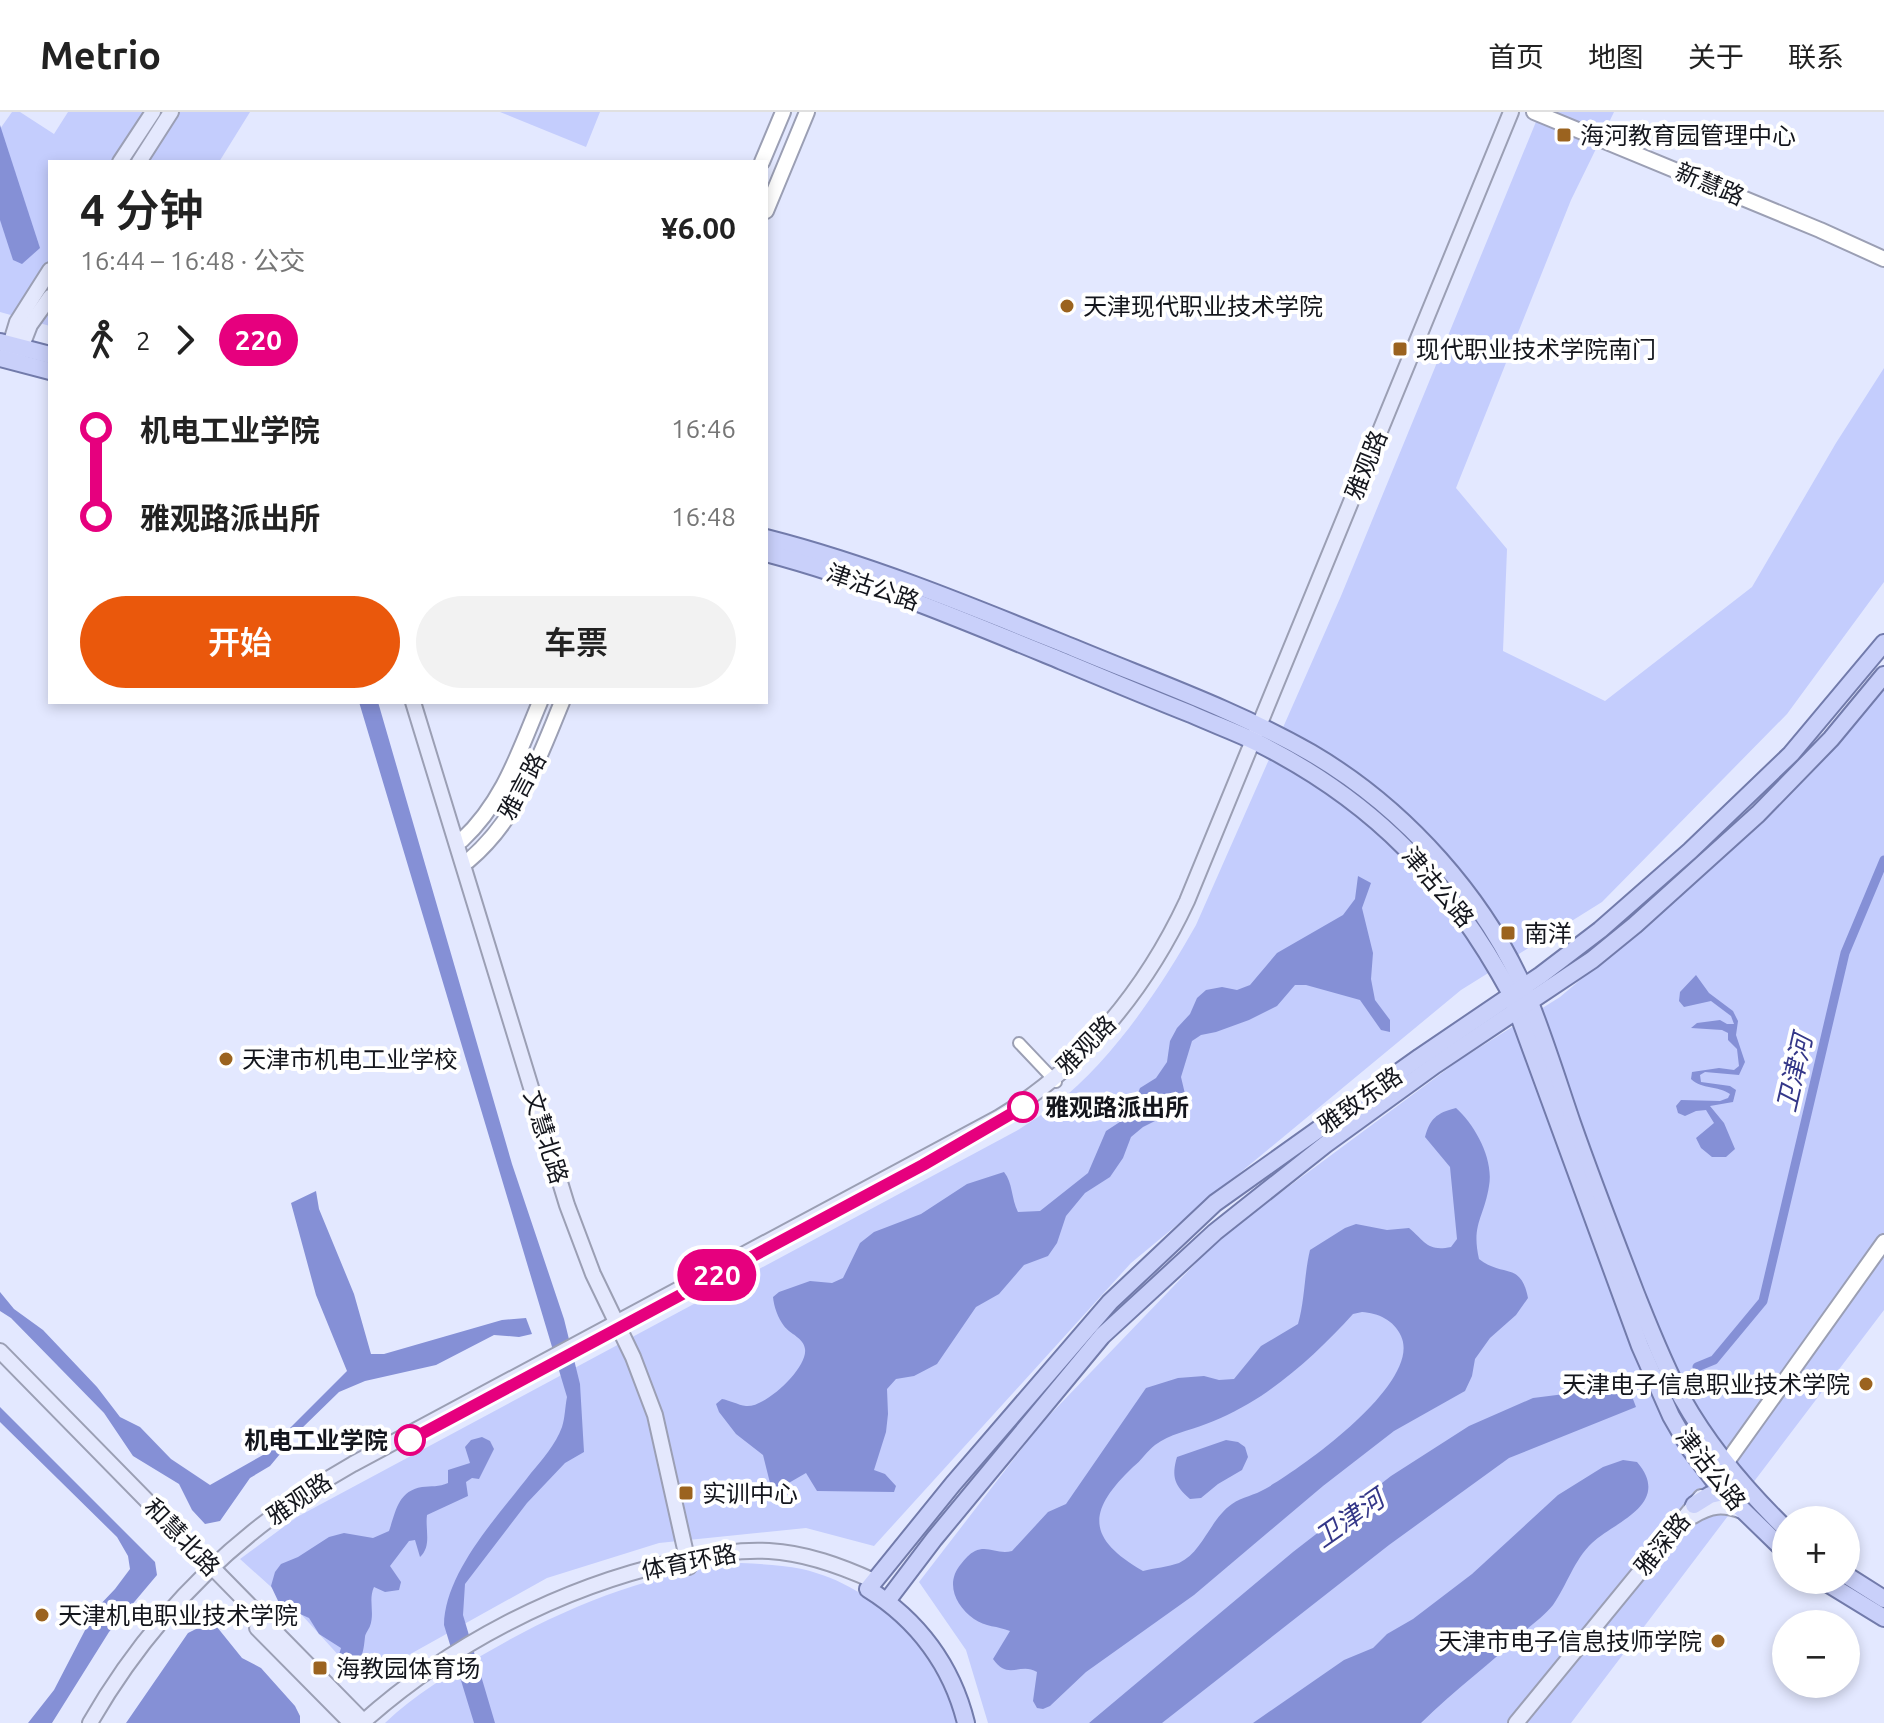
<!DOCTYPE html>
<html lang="zh">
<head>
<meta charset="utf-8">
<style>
	:root { --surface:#fff; --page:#f2f2f2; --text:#222; --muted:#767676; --line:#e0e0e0; --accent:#ea580c }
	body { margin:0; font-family:Ubuntu,"Noto Sans SC",sans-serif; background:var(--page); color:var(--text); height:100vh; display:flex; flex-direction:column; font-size:30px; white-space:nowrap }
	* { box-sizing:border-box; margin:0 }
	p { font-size:26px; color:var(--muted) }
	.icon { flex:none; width:44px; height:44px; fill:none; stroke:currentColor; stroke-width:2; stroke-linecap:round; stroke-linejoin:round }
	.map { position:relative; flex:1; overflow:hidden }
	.sheet { position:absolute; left:48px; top:48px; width:720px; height:544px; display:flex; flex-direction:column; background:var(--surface); border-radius:0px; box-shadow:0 4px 12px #0003 }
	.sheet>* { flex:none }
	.badge { padding:0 16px; border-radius:26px; font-size:28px; line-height:52px }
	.fabs { position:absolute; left:1772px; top:1394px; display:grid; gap:16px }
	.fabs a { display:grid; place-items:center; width:88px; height:88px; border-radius:50%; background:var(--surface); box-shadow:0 4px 12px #0003; font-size:40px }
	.map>.badge { position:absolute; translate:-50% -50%; box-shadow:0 0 0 4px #fff }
	.legs { display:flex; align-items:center; gap:12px; height:88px; padding:0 32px; font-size:26px }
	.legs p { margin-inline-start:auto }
	.summary { display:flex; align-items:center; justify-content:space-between; height:136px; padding:0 32px }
	h1 { font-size:44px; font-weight:600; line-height:60px }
	.cta { display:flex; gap:16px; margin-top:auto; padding:16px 32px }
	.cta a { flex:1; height:92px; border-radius:48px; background:var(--accent); color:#fff; font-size:32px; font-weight:600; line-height:92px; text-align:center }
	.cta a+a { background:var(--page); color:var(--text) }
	ul { padding:0 32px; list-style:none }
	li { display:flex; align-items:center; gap:28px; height:88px; font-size:30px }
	li i { display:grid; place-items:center; width:12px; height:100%; margin:0 10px; background:currentColor }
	li i::after { content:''; width:20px; height:20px; margin:-10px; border:6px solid; border-radius:50%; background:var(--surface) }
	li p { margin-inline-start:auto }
	li:first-child i { background:linear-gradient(#0000 50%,currentColor 0) }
	li:last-child i { background:linear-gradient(currentColor 50%,#0000 0) }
	header { display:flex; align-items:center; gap:48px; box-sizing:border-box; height:112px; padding:0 40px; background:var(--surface); border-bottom:2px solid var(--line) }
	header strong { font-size:38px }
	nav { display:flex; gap:44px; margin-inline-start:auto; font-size:28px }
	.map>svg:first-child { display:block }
	.green { fill:#c4cdfd }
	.water { fill:#8590d6; fill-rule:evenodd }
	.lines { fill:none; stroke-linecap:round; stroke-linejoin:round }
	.canal { stroke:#8590d6; stroke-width:9 }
	.minor-casing { stroke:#9b9fb4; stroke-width:14 }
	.tertiary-casing { stroke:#9b9fb4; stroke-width:18 }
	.secondary-casing { stroke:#9b9fb4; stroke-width:18 }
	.primary-casing { stroke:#727bab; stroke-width:20 }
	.minor { stroke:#fff; stroke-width:10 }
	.tertiary { stroke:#fff; stroke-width:14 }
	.secondary { stroke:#e4e8fd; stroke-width:14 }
	.primary { stroke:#c9d0fa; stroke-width:16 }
	.line-1-casing { stroke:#fff; stroke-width:18 }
	.line-1 { stroke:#e6007e; stroke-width:12 }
	.poi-dot { fill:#9b631f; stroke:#fff; stroke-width:3 }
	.stop-1-dot { fill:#fff; stroke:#e6007e; stroke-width:4 }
	.labels { text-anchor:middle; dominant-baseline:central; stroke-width:8; stroke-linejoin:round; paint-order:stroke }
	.poi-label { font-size:24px; fill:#14161d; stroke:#fff; text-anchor:start }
	.street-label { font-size:24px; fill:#14161d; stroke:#fff }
	.stop-label { font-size:24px; font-weight:bold; fill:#14161d; stroke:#fff; text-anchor:start }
	.water-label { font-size:26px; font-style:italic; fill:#343788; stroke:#fff }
</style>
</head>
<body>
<header>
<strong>Metrio</strong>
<nav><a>首页</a><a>地图</a><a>关于</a><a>联系</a></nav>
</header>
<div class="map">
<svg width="1884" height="1611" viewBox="0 0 1884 1611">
	<rect width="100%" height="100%" fill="#e3e8ff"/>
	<g class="green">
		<path d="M12,0h8l34,22 14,-22h182l-31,50h-169v164l-50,-14v-183z"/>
		<path d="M500,0h100l-14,35z"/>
		<path d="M1540,0h74l-43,88 -115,288 51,61 -4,102 102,50 147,-114 84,-144 48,-75v214l-97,132 -185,188 -141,88 -330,273 -257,283 -68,-18 -147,15 -112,35 -185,103 -62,-68 -60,-54 57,-42 721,-387c12,-8 25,-16 37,-25 58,-46 105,-116 141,-180l145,-329z"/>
		<path d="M1884,574v624l-313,413h-583l-22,-73 -47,-68 121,-157 181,-188 237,-176 102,-64 137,-116 148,-149z"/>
		<path d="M741,1451c21,1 41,2 61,6 77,18 134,81 155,154h-572c30,-29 66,-50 101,-70 81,-47 161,-79 255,-90z"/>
	</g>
	<g class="water">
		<path d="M0,13l40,123 -18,16 -9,-4 -13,-40z"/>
		<path d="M359,590h19l134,462 52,155 16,65 4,68 -19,11 -38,40 -62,81 -2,31 32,108h-21l-30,-98c1,-54 55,-110 87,-152 11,-13 25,-29 31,-46 3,-9 3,-20 5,-30z"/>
		<path d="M1358,764l13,7 -9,25 11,45 -2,26 4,21 15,20v12l-9,-2 -21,-30 -54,-15h-11l-18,21 -28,14 -33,12 -15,3 -9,6 -11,36 4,17 -12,18 -30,15 -12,10 -8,21 -13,19 -25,16 -19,23 -9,27 -9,13 -24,9 -25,29 -23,13 -39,57 -23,12 -18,3 -9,10 1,25 -2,18 -12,38 11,4 11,12 -2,6 -77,-1 -11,-18 -26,15 -10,-5 -7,-28 -27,-21 -17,-22 -3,-8 6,-5c7,1 16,6 24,7 19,2 62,-38 59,-57 -1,-11 -15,-15 -21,-23 -6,-8 -10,-19 -11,-29l6,-5 31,-11 22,2 11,-5 17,-35 14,-11 47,-18 46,-30 37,-12c9,11 7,26 14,40l22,-1 48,-38 18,-42 23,-15 11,-28 16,-10 11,-16 3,-21 7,-13 13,-14 7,-16 9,-8 16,-3 15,3 13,-5 27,-32 66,-38 12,-16z"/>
		<path d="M1696,863l13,18 24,18 5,10 -2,14 9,27 -6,13 -34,-3 -5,3 1,7 29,4 6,4 -3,12 -23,4 14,17 11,26 -9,8h-14l-11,-9 -5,-10 18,-15 -8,-13 -10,1 -11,5 -7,-3 -2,-7 5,-6 39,1 8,-3 2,-4c-13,-9 -27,-4 -39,-15l1,-7 27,-4 15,2 5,-4 -2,-17 -9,-9v-7l-6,-3 -31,-2 6,-5 23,-3 7,4h7l-3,-8 -20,-15 -27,6 -5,-6 1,-9z"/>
		<path d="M1456,996c19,17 38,51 33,78 -5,32 -18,38 -10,73 24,19 42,2 49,39l-12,17 -26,23 -15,21 -3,17 -7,15 -71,40 -71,55 -129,109 -108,77 -36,34 -7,3 -6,-1 -4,-7 4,-29c-17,-10 -29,9 -44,-13l17,-28c-12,-5 -25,-4 -36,-12 -19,-14 -29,-36 -13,-55 4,-5 8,-10 14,-13 13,-6 23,4 37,0l36,-39 18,-8 80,-116 32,-10 26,-2 15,4 15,-1 27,-33 37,-22c7,-24 6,-49 12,-74l35,-22 11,-4 31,6 22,-2c16,13 18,24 42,19l6,-8 -7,-72 -25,-30c5,-18 11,-24 31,-29zM1362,1200c16,1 32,8 39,24 22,47 -102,134 -136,153 -10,6 -23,8 -33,15 -22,15 -29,48 -53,59 -11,4 -25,5 -36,8 -57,-33 -56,-60 -10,-104 8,-6 14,-16 22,-22 15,-11 33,-14 51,-21 19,-7 38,-17 55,-28 33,-22 65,-52 92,-82z"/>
		<path d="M316,1079l3,18 35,85 17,60h13l118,-34 24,-2 6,16 -13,3 -25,-2 -58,30 -71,16 -26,11 -39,38 -30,36 -20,12 -30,43 -15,3 -13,-14 -13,-26 -46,-28 -29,-43 -93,-95 -11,-7v-19l14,17 29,21 54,57 23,30 20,10 31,32 39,26 53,-30 84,-84 -31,-76 -25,-92z"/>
		<path d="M1628,1274l8,21 -127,51 -120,87 -227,178h-73l204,-171 98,-76 78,-50 64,-28z"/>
		<path d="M0,1295l155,155 2,13 -48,57 -57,91h-24l26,-33 42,-81 19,-20 15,-20 -2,-13 -11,-19 -117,-115z"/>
		<path d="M482,1325l8,4 4,8 -15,30 -7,-1 -6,4 2,14 -41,19c-2,15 5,31 -7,42l-5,-17 -6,1 -19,25 11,16 -2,8 -14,2 -11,-5c-6,13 1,25 -4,39 -1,3 -5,8 -5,11 -2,18 -3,29 -24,32l-4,-8 4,-13 -22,-14 -10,-16 -29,-13 -9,-19 4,-14 6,-8 17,-7 31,-20 15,-4 29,5 16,-7c7,-20 9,-40 33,-44 9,-1 17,0 26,-4v-13l22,-7 -5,-16 6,-7z"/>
		<path d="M1226,1328l12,2 7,5 3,10 -6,13 -24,14 -17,14 -11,1c-15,-13 -19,-22 -13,-42z"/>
		<path d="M1623,1348l14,2c36,42 -23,60 -45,81 -18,17 -25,42 -39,62 -7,9 -18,17 -27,25 -34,33 -72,60 -105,93h-168l91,-63 29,-12 14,-14 26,-15 59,-45 86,-79 45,-28z"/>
		<path d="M200,1515h17l25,31 19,10 34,38 5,10v7h-174l62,-90z"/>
	</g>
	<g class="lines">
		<path class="canal" d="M1697,1255l17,-7 49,-59 82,-348 39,-93"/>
		<defs>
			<path id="minor" d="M1019,931l37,39"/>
			<g id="tertiary">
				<path d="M1534,0l286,118 64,29"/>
				<path d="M762,50l21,-50"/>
				<path d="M766,99l41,-99"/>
				<path d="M462,728c41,-38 57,-88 78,-138"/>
				<path d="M468,749c50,-42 70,-101 94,-159"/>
				<path d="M1714,1368l170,-238"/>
			</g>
			<g id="secondary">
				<path d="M120,50l33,-50"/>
				<path d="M139,50l32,-50"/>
				<path d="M7,243l10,-33 33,-52"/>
				<path d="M18,244l12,-31 20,-28"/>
				<path d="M413,590l154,503 26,69 40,83 22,58 34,152"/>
				<path d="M0,1239l365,372"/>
				<path d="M1693,1404c18,-11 30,-12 49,-5"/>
				<path d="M257,1516l94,95"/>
				<path d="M90,1611c63,-110 152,-196 263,-259l645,-346c85,-51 148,-129 189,-217l324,-789"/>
				<path d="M362,1611c87,-78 197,-135 311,-161 31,-6 64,-13 96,-11 37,2 72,15 105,30"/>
				<path d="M1516,1611l185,-226"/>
			</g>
			<g id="primary">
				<path d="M0,230l50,13"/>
				<path d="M0,246l50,13"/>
				<path d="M766,426c106,27 207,69 308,110 79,33 162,62 237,105 94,55 176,146 218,247 16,40 29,82 43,123 20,57 42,114 64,171 14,35 28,71 46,104 28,50 64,92 104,131"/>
				<path d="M766,441c102,27 199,68 296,108 43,18 86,36 129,53 22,10 45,18 67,29 117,59 191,137 253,251l129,352 31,70 19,33 28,37 68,66"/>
				<path d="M1694,1393l16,-10 21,-5"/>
				<path d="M1846,1463l38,24"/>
				<path d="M1822,1468l62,38"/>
				<path d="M887,1489l47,-62 168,-203 113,-104 111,-88 109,-79 157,-105 43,-35 123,-111 73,-75 53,-64"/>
				<path d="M966,1611c-14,-57 -48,-103 -98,-134l85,-105 157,-182 105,-99 205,-146 121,-82 59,-45 90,-79 101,-97 93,-111"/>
			</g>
		</defs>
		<use href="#minor" class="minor-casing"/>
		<use href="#tertiary" class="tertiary-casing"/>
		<use href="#secondary" class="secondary-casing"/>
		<use href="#primary" class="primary-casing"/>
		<use href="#minor" class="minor"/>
		<use href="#tertiary" class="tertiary"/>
		<use href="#secondary" class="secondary"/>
		<use href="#primary" class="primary"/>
	</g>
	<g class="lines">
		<defs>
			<path id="line-1" d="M410,1328l513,-275 100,-58"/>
		</defs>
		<use href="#line-1" class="line-1-casing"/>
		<use href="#line-1" class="line-1"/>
	</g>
	<g class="poi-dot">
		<rect x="1556" y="15" width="16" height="16" rx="4"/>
		<circle cx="1067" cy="194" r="8"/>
		<rect x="1392" y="229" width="16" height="16" rx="4"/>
		<rect x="1500" y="813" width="16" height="16" rx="4"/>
		<circle cx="226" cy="947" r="8"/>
		<circle cx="1866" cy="1272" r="8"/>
		<rect x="678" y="1373" width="16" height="16" rx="4"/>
		<circle cx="42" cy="1503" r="8"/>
		<circle cx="1718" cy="1529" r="8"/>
		<rect x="312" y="1548" width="16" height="16" rx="4"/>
	</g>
	<g class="stop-1-dot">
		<circle cx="1023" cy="995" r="14"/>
		<circle cx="410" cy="1328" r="14"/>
	</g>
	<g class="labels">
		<g class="poi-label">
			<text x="1580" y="23">海河教育园管理中心</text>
			<text x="1083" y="194">天津现代职业技术学院</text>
			<text x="1416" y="237">现代职业技术学院南门</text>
			<text x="1524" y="821">南洋</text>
			<text x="242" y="947">天津市机电工业学校</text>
			<text x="1850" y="1272" text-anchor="end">天津电子信息职业技术学院</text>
			<text x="702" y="1381">实训中心</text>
			<text x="58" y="1503">天津机电职业技术学院</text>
			<text x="1702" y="1529" text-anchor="end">天津市电子信息技师学院</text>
			<text x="336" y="1556">海教园体育场</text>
		</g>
		<g class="street-label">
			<text transform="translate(1710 72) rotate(23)">新慧路</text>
			<text transform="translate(1366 353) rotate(-68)">雅观路</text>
			<text transform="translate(873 475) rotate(19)">津沽公路</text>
			<text transform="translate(522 674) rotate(-62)">雅言路</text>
			<text transform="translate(1438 775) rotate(50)">津沽公路</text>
			<text transform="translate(1086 933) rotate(-45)">雅观路</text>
			<text transform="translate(1360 988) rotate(-35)">雅致东路</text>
			<text transform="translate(546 1025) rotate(73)">文慧北路</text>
			<text transform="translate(1711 1357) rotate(52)">津沽公路</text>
			<text transform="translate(299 1387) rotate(-34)">雅观路</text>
			<text transform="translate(182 1425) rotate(46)">和慧北路</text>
			<text transform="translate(1662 1432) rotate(-51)">雅深路</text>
			<text transform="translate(689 1450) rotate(-11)">体育环路</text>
		</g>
		<g class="stop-label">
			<text x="1045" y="995">雅观路派出所</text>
			<text x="388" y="1328" text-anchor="end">机电工业学院</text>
		</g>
		<g class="water-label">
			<text transform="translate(1794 961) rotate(-77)">卫津河</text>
			<text transform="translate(1349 1406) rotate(-35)">卫津河</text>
		</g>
	</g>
</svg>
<div class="fabs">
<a>+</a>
<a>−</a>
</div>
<b class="badge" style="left:717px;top:1163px;background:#e6007e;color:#fff">220</b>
<section class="sheet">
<div class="summary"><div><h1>4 分钟</h1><p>16:44 – 16:48 · 公交</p></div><b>¥6.00</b></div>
<div class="legs"><svg class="icon" aria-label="walk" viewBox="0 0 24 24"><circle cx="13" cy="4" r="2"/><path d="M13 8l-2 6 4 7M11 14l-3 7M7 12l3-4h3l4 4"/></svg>2<svg class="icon" aria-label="forward" viewBox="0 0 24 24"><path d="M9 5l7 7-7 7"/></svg><b class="badge" style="background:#e6007e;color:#fff">220</b></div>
<ul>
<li><i style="color:#e6007e"></i><b>机电工业学院</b><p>16:46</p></li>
<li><i style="color:#e6007e"></i><b>雅观路派出所</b><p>16:48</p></li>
</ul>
<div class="cta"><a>开始</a><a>车票</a></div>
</section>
</div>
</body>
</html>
